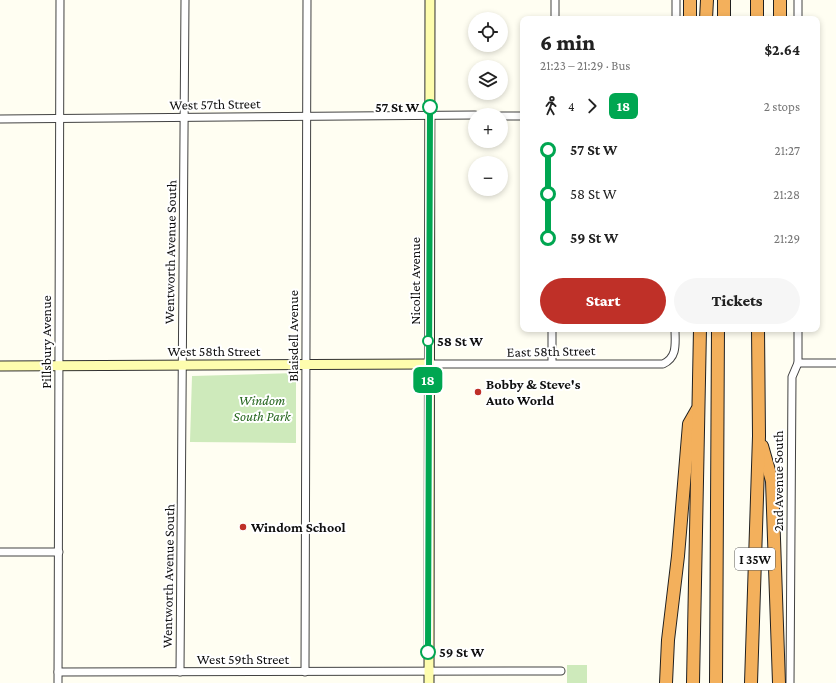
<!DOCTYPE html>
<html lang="en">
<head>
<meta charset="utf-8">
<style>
	:root { --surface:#fff; --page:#f6f6f6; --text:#222; --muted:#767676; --accent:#bf3028 }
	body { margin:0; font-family:"Crimson Pro",serif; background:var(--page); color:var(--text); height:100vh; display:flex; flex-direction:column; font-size:15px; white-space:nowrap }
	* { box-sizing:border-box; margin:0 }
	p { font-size:13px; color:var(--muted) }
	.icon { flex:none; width:22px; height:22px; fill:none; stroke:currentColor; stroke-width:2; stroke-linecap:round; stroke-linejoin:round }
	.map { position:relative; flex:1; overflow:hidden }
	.sheet { position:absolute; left:520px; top:16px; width:300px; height:316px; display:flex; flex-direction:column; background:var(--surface); border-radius:8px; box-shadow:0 2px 6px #0003 }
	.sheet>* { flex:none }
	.badge { padding:0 8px; border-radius:6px; font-size:14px; line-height:26px }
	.fabs { position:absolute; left:468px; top:12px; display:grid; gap:8px }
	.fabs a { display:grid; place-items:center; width:40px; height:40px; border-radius:50%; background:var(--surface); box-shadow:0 2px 6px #0003; font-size:20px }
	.map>.badge { position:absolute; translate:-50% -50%; box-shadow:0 0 0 2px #fff }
	.legs { display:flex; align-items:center; gap:6px; height:44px; padding:0 20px; font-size:13px }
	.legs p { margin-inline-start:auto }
	.summary { display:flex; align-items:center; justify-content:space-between; height:68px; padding:0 20px }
	h1 { font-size:22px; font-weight:800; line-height:30px }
	.primary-button { display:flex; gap:8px; margin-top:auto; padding:8px 20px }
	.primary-button a { flex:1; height:46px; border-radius:24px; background:var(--accent); color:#fff; font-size:16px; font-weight:800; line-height:46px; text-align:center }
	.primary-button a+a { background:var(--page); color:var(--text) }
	ul { padding:0 20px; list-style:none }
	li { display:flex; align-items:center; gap:14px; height:44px; font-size:15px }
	li i { display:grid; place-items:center; width:6px; height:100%; margin:0 5px; background:currentColor }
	li i::after { content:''; width:10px; height:10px; margin:-5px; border:3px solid; border-radius:50%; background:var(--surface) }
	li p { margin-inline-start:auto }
	li:first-child i { background:linear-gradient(#0000 50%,currentColor 0) }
	li:last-child i { background:linear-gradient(currentColor 50%,#0000 0) }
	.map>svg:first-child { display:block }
	.green { fill:#ceeabb }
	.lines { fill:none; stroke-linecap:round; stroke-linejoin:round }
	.street-casing { stroke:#424242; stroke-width:9 }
	.secondary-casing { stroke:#313131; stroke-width:11 }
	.highway-casing { stroke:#202020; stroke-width:14 }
	.street { stroke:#fff; stroke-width:7 }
	.secondary { stroke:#fefdae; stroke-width:9 }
	.highway { stroke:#f3b05c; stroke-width:12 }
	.line-1-casing { stroke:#fff; stroke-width:9 }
	.line-1 { stroke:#00a651; stroke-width:6 }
	.stop-1-dot { fill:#fff; stroke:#00a651; stroke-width:2 }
	.poi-dot { fill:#bf3028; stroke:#fff; stroke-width:1.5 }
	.labels { text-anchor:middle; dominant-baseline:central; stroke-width:4; stroke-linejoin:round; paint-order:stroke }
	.shield { fill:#fff; stroke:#575757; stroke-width:1 }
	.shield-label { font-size:13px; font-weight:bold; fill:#0f0f0f }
	.street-label { font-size:14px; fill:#0f0f0f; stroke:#fff }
	.stop-label { font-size:14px; font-weight:bold; fill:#0f0f0f; stroke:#fff; text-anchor:start }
	.poi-label { font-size:14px; font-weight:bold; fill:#0f0f0f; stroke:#fff; text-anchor:start }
	.park-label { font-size:14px; font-style:italic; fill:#27671f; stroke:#fff }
</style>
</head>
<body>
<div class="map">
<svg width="836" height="683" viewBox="0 0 836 683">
	<rect width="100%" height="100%" fill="#fffef2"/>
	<g class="green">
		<path d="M296,373v70l-106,-1 2,-66z"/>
		<rect x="567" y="665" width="20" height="18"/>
	</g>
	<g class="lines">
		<defs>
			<g id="street">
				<path d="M676,0v19"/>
				<path d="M798,0v19"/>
				<path d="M555,19v-19"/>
				<path d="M501,116h22"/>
				<path d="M0,119l475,-4"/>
				<path d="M552,363v-34"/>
				<path d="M798,363h38"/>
				<path d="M428,364h235c15,-7 12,-21 12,-35"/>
				<path d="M0,552h59"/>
				<path d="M58,672l503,-1"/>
				<path d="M180,672l5,-672"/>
				<path d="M305,672l2,-672"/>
				<path d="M58,683l2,-683"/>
				<path d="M790,683l2,-306 6,-14v-34"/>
			</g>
			<g id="secondary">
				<path d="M0,366l428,-2"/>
				<path d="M429,683l1,-683"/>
			</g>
			<g id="highway">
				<path d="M690,0v19"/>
				<path d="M757,0v19"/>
				<path d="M706,19l1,-19"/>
				<path d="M724,19v-19"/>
				<path d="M780,19v-19"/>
				<path d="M762,446l10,35 7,202"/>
				<path d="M666,683l2,-43 10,-84 11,-132 8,-14"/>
				<path d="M693,683l7,-354"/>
				<path d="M716,683l2,-354"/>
				<path d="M751,683l8,-247 -1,-107"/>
			</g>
		</defs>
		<use href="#street" class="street-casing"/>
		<use href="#secondary" class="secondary-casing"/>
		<use href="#highway" class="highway-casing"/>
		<use href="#street" class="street"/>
		<use href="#secondary" class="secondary"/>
		<use href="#highway" class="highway"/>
	</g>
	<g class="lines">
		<defs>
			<path id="line-1" d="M428,652l2,-545"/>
		</defs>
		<use href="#line-1" class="line-1-casing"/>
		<use href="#line-1" class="line-1"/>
	</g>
	<g class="stop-1-dot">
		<circle cx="430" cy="107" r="7"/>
		<circle cx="428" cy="341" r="5"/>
		<circle cx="428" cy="652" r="7"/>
	</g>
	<g class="poi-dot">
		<circle cx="478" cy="392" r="4"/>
		<circle cx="243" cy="527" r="4"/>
	</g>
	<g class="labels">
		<rect class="shield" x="735" y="548" width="40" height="22" rx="3"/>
		<g class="shield-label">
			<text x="755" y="559">I 35W</text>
		</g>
		<g class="street-label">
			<text transform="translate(215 104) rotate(-1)">West 57th Street</text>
			<text transform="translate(170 252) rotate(-89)">Wentworth Avenue South</text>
			<text transform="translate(415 281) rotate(-90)">Nicollet Avenue</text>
			<text transform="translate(293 336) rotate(-90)">Blaisdell Avenue</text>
			<text transform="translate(46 342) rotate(-90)">Pillsbury Avenue</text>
			<text x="214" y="351">West 58th Street</text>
			<text transform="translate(551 351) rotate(-1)">East 58th Street</text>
			<text transform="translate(778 481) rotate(-90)">2nd Avenue South</text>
			<text transform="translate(168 576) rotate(-89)">Wentworth Avenue South</text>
			<text x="243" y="659">West 59th Street</text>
		</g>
		<g class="stop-label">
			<text x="419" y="107" text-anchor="end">57 St W</text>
			<text x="437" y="341">58 St W</text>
			<text x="439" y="652">59 St W</text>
		</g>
		<g class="poi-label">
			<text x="486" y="384">Bobby &amp; Steve's<tspan x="486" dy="16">Auto World</tspan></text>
			<text x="251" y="527">Windom School</text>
		</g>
		<g class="park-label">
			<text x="262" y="400">Windom<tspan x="262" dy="16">South Park</tspan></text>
		</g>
	</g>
</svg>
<div class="fabs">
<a><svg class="icon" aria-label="locate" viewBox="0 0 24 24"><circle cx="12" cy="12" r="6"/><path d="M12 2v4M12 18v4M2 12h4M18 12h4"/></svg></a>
<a><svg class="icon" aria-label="layers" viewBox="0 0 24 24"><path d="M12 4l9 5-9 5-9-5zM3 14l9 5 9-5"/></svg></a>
<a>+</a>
<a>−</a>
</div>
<b class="badge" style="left:428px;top:380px;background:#00a651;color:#fff">18</b>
<section class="sheet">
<div class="summary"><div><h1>6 min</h1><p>21:23 – 21:29 · Bus</p></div><b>$2.64</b></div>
<div class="legs"><svg class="icon" aria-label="walk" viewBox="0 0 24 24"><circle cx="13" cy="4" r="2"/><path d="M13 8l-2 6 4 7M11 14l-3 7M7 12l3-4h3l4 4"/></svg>4<svg class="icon" aria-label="forward" viewBox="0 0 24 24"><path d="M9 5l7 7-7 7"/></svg><b class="badge" style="background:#00a651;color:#fff">18</b><p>2 stops</p></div>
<ul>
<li><i style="color:#00a651"></i><b>57 St W</b><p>21:27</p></li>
<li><i style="color:#00a651"></i><span>58 St W</span><p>21:28</p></li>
<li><i style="color:#00a651"></i><b>59 St W</b><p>21:29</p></li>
</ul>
<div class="primary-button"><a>Start</a><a>Tickets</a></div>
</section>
</div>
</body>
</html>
